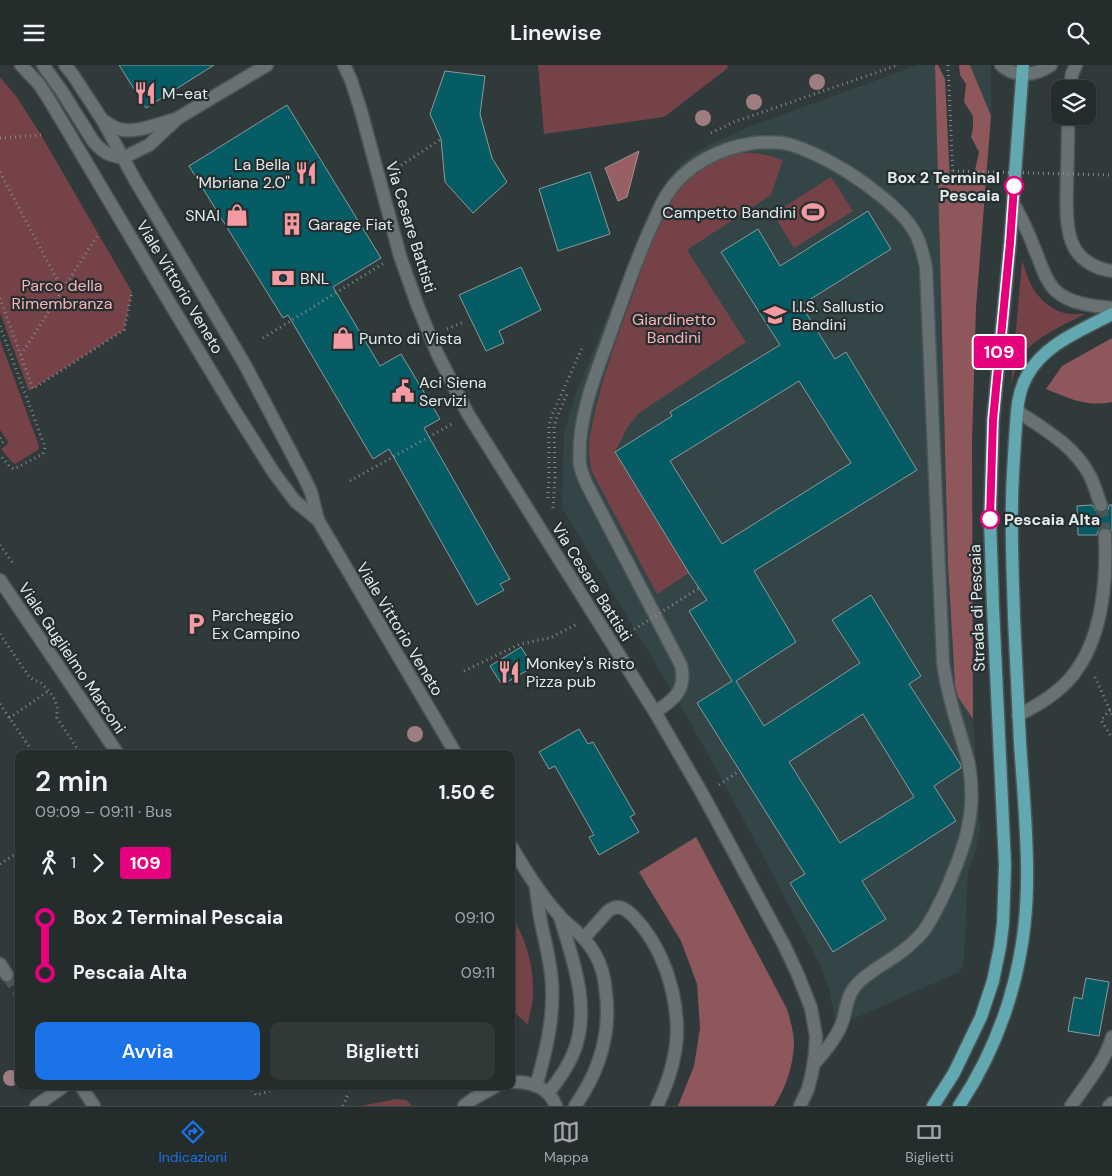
<!DOCTYPE html>
<html lang="it">
<head>
<meta charset="utf-8">
<style>
	:root { --surface:#242c2c; --page:#303838; --text:#f1f3f6; --muted:#a3a7a9; --line:#414848; --accent:#1a73e8 }
	body { margin:0; font-family:"DM Sans",sans-serif; background:var(--page); color:var(--text); height:100vh; display:flex; flex-direction:column; font-size:19px; white-space:nowrap }
	* { box-sizing:border-box; margin:0 }
	p { font-size:16px; color:var(--muted) }
	.icon { flex:none; width:28px; height:28px; fill:none; stroke:currentColor; stroke-width:2; stroke-linecap:round; stroke-linejoin:round }
	.map { position:relative; flex:1; overflow:hidden }
	.side { position:absolute; left:15px; top:685px; width:500px; height:340px; display:flex; flex-direction:column; background:var(--surface); border-radius:10px; box-shadow:0 1px 4px #0004,0 0 0 1px var(--line) }
	.side>* { flex:none }
	.badge { padding:0 10px; border-radius:4px; font-size:18px; line-height:32px }
	.tools { position:absolute; left:1051px; top:15px; display:grid; gap:10px }
	.tools a { display:grid; place-items:center; width:45px; height:45px; border-radius:10px; background:var(--surface); box-shadow:0 1px 4px #0004,0 0 0 1px var(--line); font-size:25px }
	.map>.badge { position:absolute; translate:-50% -50%; box-shadow:0 0 0 2px #fff }
	.legs { display:flex; align-items:center; gap:8px; height:55px; padding:0 20px; font-size:16px }
	.legs p { margin-inline-start:auto }
	.summary { display:flex; align-items:center; justify-content:space-between; height:85px; padding:0 20px }
	h1 { font-size:28px; font-weight:600; line-height:38px }
	.primary-button { display:flex; gap:10px; margin-top:auto; padding:10px 20px }
	.primary-button a { flex:1; height:58px; border-radius:10px; background:var(--accent); color:#fff; font-size:20px; font-weight:600; line-height:58px; text-align:center }
	.primary-button a+a { background:var(--page); color:var(--text) }
	ul { padding:0 20px; list-style:none }
	li { display:flex; align-items:center; gap:18px; height:55px; font-size:19px }
	li i { display:grid; place-items:center; width:8px; height:100%; margin:0 6px; background:currentColor }
	li i::after { content:''; width:12px; height:12px; margin:-6px; border:4px solid; border-radius:50%; background:var(--surface) }
	li p { margin-inline-start:auto }
	li:first-child i { background:linear-gradient(#0000 50%,currentColor 0) }
	li:last-child i { background:linear-gradient(currentColor 50%,#0000 0) }
	header { display:flex; justify-content:space-between; align-items:center; height:65px; padding:0 20px; background:var(--surface); font-size:22px; font-weight:600 }
	.dock { display:flex; justify-content:space-around; align-items:center; height:70px; border-top:1px solid var(--line); background:var(--surface); font-size:14px; color:var(--muted) }
	.dock a { display:grid; justify-items:center; gap:2px }
	.dock .current { color:var(--accent) }
	.map>svg:first-child { display:block }
	.built { fill:#344547 }
	.green { fill:#754247 }
	.forest { fill:#8e575c }
	.water { fill:#976064; stroke:#ae8a8d }
	.building { fill:#055c64; stroke:#8e999a; fill-rule:evenodd }
	.lines { fill:none; stroke-linecap:round; stroke-linejoin:round }
	.minor-tunnel { stroke:#4b5556; stroke-width:12; stroke-dasharray:12 6; stroke-linecap:butt }
	.minor-casing { stroke:#4d5657; stroke-width:15 }
	.major-casing { stroke:#4d5657; stroke-width:15 }
	.path { stroke:#838b8c; stroke-width:3; stroke-dasharray:1 4; stroke-linecap:butt }
	.minor { stroke:#687273; stroke-width:12 }
	.major { stroke:#61a8b0; stroke-width:12 }
	.path-bridge { stroke:#838b8c; stroke-width:3; stroke-dasharray:1 4; stroke-linecap:butt }
	.tree { fill:#9f7d80 }
	.line-1-casing { stroke:#fff; stroke-width:11 }
	.line-1 { stroke:#e6007e; stroke-width:8 }
	.stop-1-dot { fill:#fff; stroke:#e6007e; stroke-width:2.5 }
	.labels { text-anchor:middle; dominant-baseline:central; stroke-width:4.5; stroke-linejoin:round; paint-order:stroke }
	.poi-label { font-size:16px; fill:#e5ebec; stroke:#262f30; text-anchor:start }
	.stop-label { font-size:16px; font-weight:bold; fill:#e5ebec; stroke:#262f30; text-anchor:end }
	.street-label { font-size:16px; fill:#e5ebec; stroke:#262f30 }
	.park-label { font-size:16px; fill:#fab3b8; stroke:#262f30 }
</style>
</head>
<body>
<header><svg class="icon" aria-label="menu" viewBox="0 0 24 24"><path d="M4 6h16M4 12h16M4 18h16"/></svg>Linewise<svg class="icon" aria-label="search" viewBox="0 0 24 24"><circle cx="10" cy="10" r="6"/><path d="M15 15l6 6"/></svg></header>
<div class="map">
<svg width="1112" height="1041" viewBox="0 0 1112 1041">
	<rect width="100%" height="100%" fill="#303a3b"/>
	<g class="built">
		<path d="M918,0h17l13,499 7,121 3,12 15,22 7,111 -4,19 -8,23 -4,85 -1,9 -4,6 -90,40 -34,14 -1,-14 -5,-23 -8,-23 -84,-159 -53,-96 -122,-203 2,-75 11,-37 66,-162 15,-34 13,-22 12,-14 11,-9 19,-11 35,-16z"/>
		<path d="M970,0h21v51z"/>
	</g>
	<g class="green">
		<path d="M538,0h189l1,3 -64,49 -120,17z"/>
		<path d="M0,12l16,19 25,39 91,157 -8,38 -95,61 -29,-78z"/>
		<path d="M740,88c15,-1 28,2 43,7l-12,35 -84,55 59,92 -107,71 -12,15 -12,24 74,121 -32,21 -65,-122c-3,-13 -4,-27 -1,-41 9,-50 28,-98 45,-145 12,-35 21,-72 45,-100 15,-18 36,-28 59,-33z"/>
		<path d="M831,112l22,34 -59,37 -21,-34z"/>
		<path d="M1022,196c3,7 5,15 8,22 6,13 19,25 31,29 8,3 16,2 24,2 -21,11 -55,25 -67,47 -4,7 -5,18 -7,26z"/>
		<path d="M0,275l39,106 -1,4 -23,14 -3,-2 -11,-13 8,-6 -9,-13z"/>
		<path d="M511,850c15,23 23,52 22,79 0,10 -4,21 -5,31l-17,-16z"/>
		<path d="M396,1034l10,1 6,6h-51z"/>
	</g>
	<g class="forest">
		<path d="M935,0h3l7,14 5,103h18l7,-12 4,-18 -8,-15 2,-9v-12l-9,-14 2,-18 -6,-9 -1,-10h11l21,51 -15,192 -4,133 1,278 -15,-22 -3,-12 -7,-121z"/>
		<path d="M1112,273v64c-27,5 -41,-3 -66,-13l16,-23z"/>
		<path d="M696,772l91,172c3,11 7,23 7,35 -1,22 -8,44 -20,62h-96l16,-40 6,-38 -3,-44 -16,-43 -42,-69z"/>
	</g>
	<path class="water" d="M639,86l-12,46 -9,4 -13,-33z"/>
	<g class="building">
		<path d="M119,0h95l-68,43z"/>
		<path d="M445,6l40,5 -5,38 12,44 15,24 -34,31 -28,-31 -4,-43 -11,-25z"/>
		<path d="M287,40l94,153 -48,29 47,79 21,-12 39,65 -16,9 86,151 -10,5 4,6 -27,15 -88,-156 -16,10 -85,-144 -5,3 -94,-152z"/>
		<path d="M590,107l20,62 -52,17 -19,-62z"/>
		<path d="M868,146l23,38 -90,56 34,54 11,-7 71,118 -163,101 42,71 -60,39 28,45 96,-63 -28,-43 39,-25 50,81 -12,8 52,81v3l-27,18 22,35 -94,60 24,38 -53,33 -43,-69 15,-9 -108,-171 35,-22 -43,-70 18,-11 -18,-27 -74,-121 57,-36 -2,-4 110,-67 -59,-93 37,-23 22,37zM799,316l52,82 -129,81 -52,-83zM863,649l51,83 -74,46 -51,-81z"/>
		<path d="M521,202l20,43 -42,21 5,12 -18,8 -27,-56z"/>
		<path d="M1092,440l4,6 4,2 4,-1 4,-2 1,-5h3v26l-4,-3 -4,-1 -6,4 -1,4h-19l-1,-29z"/>
		<path d="M521,582l12,20 -31,18 -12,-19z"/>
		<path d="M579,664l9,15 5,-2 42,72 -5,3 9,15 -40,23 -10,-18 5,-2 -39,-69 -6,3 -10,-17z"/>
		<path d="M1086,913l23,4 -10,54 -31,-5 6,-34 8,2z"/>
	</g>
	<g class="lines">
		<g class="minor-tunnel">
			<path d="M1101,440l4,30"/>
			<path d="M7,910l12,18"/>
		</g>
		<defs>
			<g id="minor">
				<path d="M21,0l18,19 11,17 118,199 65,108 41,65 21,28 23,19"/>
				<path d="M43,0l18,25 32,51c10,12 16,14 30,17"/>
				<path d="M65,0l8,10 30,46 32,59 109,183 60,114 7,15 7,28 138,234"/>
				<path d="M344,0l7,15 10,31 39,145 17,48 20,49 31,61 187,298 48,83 81,150 14,30 13,33 5,28 -1,18 -3,19 -4,16 -8,17"/>
				<path d="M1001,0c15,13 34,11 50,0"/>
				<path d="M1070,24l2,-15 4,-9"/>
				<path d="M1068,51c0,20 0,39 -1,59 0,20 -3,54 7,72 7,14 23,22 38,24"/>
				<path d="M104,56c5,3 10,7 15,8 16,5 41,-6 57,-10"/>
				<path d="M123,93l26,-13 29,-27 89,-53"/>
				<path d="M1013,138c9,15 16,31 22,47 6,13 10,31 21,41 14,13 38,15 56,17"/>
				<path d="M1017,346c27,18 58,35 73,65 5,9 7,20 11,29"/>
				<path d="M0,515l118,174"/>
				<path d="M655,647c19,-12 32,-22 26,-47l-95,-182c-2,-6 -5,-12 -6,-18 -1,-8 0,-15 0,-23 3,-41 20,-78 33,-116 13,-35 24,-70 40,-103 4,-9 8,-19 13,-27 19,-31 53,-48 88,-53 11,-1 23,-2 34,1 18,5 43,18 58,27 21,13 56,39 68,60 7,11 9,24 12,36l17,395c3,25 10,49 18,74 2,9 6,19 8,29 8,48 -4,82 -23,125 -7,14 -14,31 -24,43 -13,15 -29,25 -45,35 -8,6 -17,11 -23,20 -8,10 -8,24 -12,35 -6,16 -18,29 -28,41"/>
				<path d="M1018,650c23,-11 46,-25 60,-47 25,-36 29,-91 27,-133"/>
				<path d="M511,781c15,25 29,48 48,69 7,9 18,15 25,24 4,4 8,10 11,15 8,13 10,26 11,40 5,42 -7,78 -31,112"/>
				<path d="M536,824c2,12 3,25 6,38 4,19 9,37 10,57 2,35 -6,68 -16,102"/>
				<path d="M584,873l24,-27c11,-8 18,-2 26,6 28,29 42,72 43,112 0,26 -9,54 -20,77"/>
				<path d="M0,899l7,11"/>
				<path d="M511,1017c19,-1 38,5 45,24"/>
				<path d="M81,1021l13,20"/>
				<path d="M548,1028c10,-12 19,-25 25,-39 19,-44 0,-94 -13,-137"/>
				<path d="M36,1041l28,-20"/>
				<path d="M464,1041l9,-7 23,-13"/>
				<path d="M1071,1041c13,-19 36,-47 41,-69"/>
				<path d="M1109,1041l3,-3"/>
			</g>
			<g id="major">
				<path d="M933,1041l21,-33 27,-56 12,-36 7,-34 3,-23 2,-59 -12,-258 -3,-88 3,-99 17,-177 13,-178"/>
				<path d="M959,1041c44,-66 67,-143 68,-222 1,-47 -4,-95 -7,-141 -2,-42 -4,-83 -6,-125 -1,-38 -3,-77 -2,-115 0,-22 2,-43 3,-64 2,-22 1,-44 12,-63 17,-32 55,-46 85,-62"/>
			</g>
		</defs>
		<use href="#minor" class="minor-casing"/>
		<use href="#major" class="major-casing"/>
		<g class="path">
			<path d="M948,0l5,113"/>
			<path d="M711,68l23,-11 164,-57"/>
			<path d="M0,73l41,-3"/>
			<path d="M397,103l44,-29"/>
			<path d="M0,107l62,117"/>
			<path d="M0,233l33,91 91,-59 8,-38"/>
			<path d="M0,261l45,121 -2,7 -29,15 -4,-2 -10,-12"/>
			<path d="M447,264l17,-7"/>
			<path d="M263,273l121,-75"/>
			<path d="M21,290l78,-122"/>
			<path d="M0,373l3,4 -3,2"/>
			<path d="M350,416l102,-57"/>
			<path d="M548,433l1,-20v-53l3,-10 30,-67"/>
			<path d="M553,443l2,-30 -1,-52 4,-11 10,-23"/>
			<path d="M0,480l14,20"/>
			<path d="M0,569l30,44 11,5 8,8 6,9 2,8v10l24,36"/>
			<path d="M464,606l56,-27 30,-6 27,-14"/>
			<path d="M1095,612l17,38"/>
			<path d="M0,639l34,50"/>
			<path d="M1110,645l-9,10 11,18"/>
			<path d="M9,653l41,-28"/>
			<path d="M719,720l20,-14"/>
			<path d="M0,799l19,-12"/>
			<path d="M511,954l3,3 -3,1"/>
			<path d="M249,1021l7,9 33,-9"/>
			<path d="M343,1041l6,-14"/>
		</g>
		<use href="#minor" class="minor"/>
		<use href="#major" class="major"/>
		<g class="path-bridge">
			<path d="M953,106l159,4"/>
			<path d="M630,567l69,-44"/>
		</g>
	</g>
	<g class="tree">
		<circle cx="817" cy="17" r="8"/>
		<circle cx="754" cy="37" r="8"/>
		<circle cx="703" cy="53" r="8"/>
		<circle cx="415" cy="669" r="8"/>
		<circle cx="11" cy="1013" r="8"/>
	</g>
	<g class="lines">
		<defs>
			<path id="line-1" d="M990,454l3,-99 17,-177 4,-57"/>
		</defs>
		<use href="#line-1" class="line-1-casing"/>
		<use href="#line-1" class="line-1"/>
	</g>
	<defs>
		<symbol id="restaurant-bare" viewBox="-9 -9 18 18"><path d="M-5-6h1v4h1v-4h1v4h1v-4h1v5L-1.5 .5V6h-2V.5L-5-1ZM5-6V6H3V1.5H1.5Q1.5-4 5-6Z" fill="#f49aa2" stroke="#262f30" stroke-width="2.5" paint-order="stroke"/></symbol>
		<symbol id="stadium-bare" viewBox="-9 -9 18 18"><path d="M0-5a6.5 5 0 1 0 0 10a6.5 5 0 1 0 0-10ZM-3.5-1.8h7v3.6h-7Z" fill="#f49aa2" stroke="#262f30" stroke-width="2.5" paint-order="stroke"/></symbol>
		<symbol id="shop-bare" viewBox="-9 -9 18 18"><path d="M-5-2.5h2.3a2.7 3.5 0 0 1 5.4 0H5L5.5 6h-11ZM-1.5-2.5h3a1.5 2.3 0 0 0-3 0Z" fill="#f49aa2" stroke="#262f30" stroke-width="2.5" paint-order="stroke"/></symbol>
		<symbol id="building-bare" viewBox="-9 -9 18 18"><path d="M-4-6H4V6H1V3H-1V6H-4ZM-2.5-4.3h1.7v1.8h-1.7ZM.8-4.3h1.7v1.8H.8ZM-2.5-1h1.7V.8h-1.7ZM.8-1h1.7V.8H.8Z" fill="#f49aa2" stroke="#262f30" stroke-width="2.5" paint-order="stroke"/></symbol>
		<symbol id="bank-bare" viewBox="-9 -9 18 18"><path d="M-6-4H6V4H-6ZM0-2.3a2.3 2.3 0 1 0 0 4.6a2.3 2.3 0 1 0 0-4.6Z" fill="#f49aa2" stroke="#262f30" stroke-width="2.5" paint-order="stroke"/></symbol>
		<symbol id="school-bare" viewBox="-9 -9 18 18"><path d="M0-5L7-2L0 1L-7-2ZM-4 1L0 2.5L4 1V4Q0 6-4 4Z" fill="#f49aa2" stroke="#262f30" stroke-width="2.5" paint-order="stroke"/></symbol>
		<symbol id="civic-bare" viewBox="-9 -9 18 18"><path d="M-.6-6.5H3V-4.5H.6V-3L4-1V1h2V6H-6V1h2V-1L-.6-3ZM-1.2 2.5V6h2.4V2.5Z" fill="#f49aa2" stroke="#262f30" stroke-width="2.5" paint-order="stroke"/></symbol>
		<symbol id="parking-bare" viewBox="-9 -9 18 18"><path d="M-3.5-5.5H1a3.5 3.5 0 0 1 0 7H-1V5.5H-3.5ZM-1-3.4V-.6H.8a1.4 1.4 0 0 0 0-2.8Z" fill="#f49aa2" stroke="#262f30" stroke-width="2.5" paint-order="stroke"/></symbol>
	</defs>
	<g fill-rule="evenodd">
		<use href="#restaurant-bare" x="129" y="12" width="32" height="32"/>
		<use href="#restaurant-bare" x="290" y="92" width="32" height="32"/>
		<use href="#stadium-bare" x="797" y="131" width="32" height="32"/>
		<use href="#shop-bare" x="221" y="134" width="32" height="32"/>
		<use href="#building-bare" x="276" y="143" width="32" height="32"/>
		<use href="#bank-bare" x="267" y="197" width="32" height="32"/>
		<use href="#school-bare" x="759" y="234" width="32" height="32"/>
		<use href="#shop-bare" x="327" y="257" width="32" height="32"/>
		<use href="#civic-bare" x="387" y="310" width="32" height="32"/>
		<use href="#parking-bare" x="180" y="543" width="32" height="32"/>
		<use href="#restaurant-bare" x="493" y="591" width="32" height="32"/>
	</g>
	<g class="stop-1-dot">
		<circle cx="1014" cy="121" r="9"/>
		<circle cx="990" cy="454" r="9"/>
	</g>
	<g class="labels">
		<g class="poi-label">
			<text x="162" y="28">M-eat</text>
			<text x="290" y="99" text-anchor="end">La Bella<tspan x="290" dy="18">'Mbriana 2.0"</tspan></text>
			<text x="796" y="147" text-anchor="end">Campetto Bandini</text>
			<text x="220" y="150" text-anchor="end">SNAI</text>
			<text x="308" y="159">Garage Fiat</text>
			<text x="300" y="213">BNL</text>
			<text x="792" y="241">I.I.S. Sallustio<tspan x="792" dy="18">Bandini</tspan></text>
			<text x="359" y="273">Punto di Vista</text>
			<text x="419" y="317">Aci Siena<tspan x="419" dy="18">Servizi</tspan></text>
			<text x="212" y="550">Parcheggio<tspan x="212" dy="18">Ex Campino</tspan></text>
			<text x="526" y="598">Monkey's Risto<tspan x="526" dy="18">Pizza pub</tspan></text>
		</g>
		<g class="stop-label">
			<text x="1000" y="112">Box 2 Terminal<tspan x="1000" dy="18">Pescaia</tspan></text>
			<text x="1004" y="454" text-anchor="start">Pescaia Alta</text>
		</g>
		<g class="street-label">
			<text transform="translate(411 162) rotate(73)">Via Cesare Battisti</text>
			<text transform="translate(180 222) rotate(59)">Viale Vittorio Veneto</text>
			<text transform="translate(592 517) rotate(58)">Via Cesare Battisti</text>
			<text transform="translate(977 543) rotate(-92)">Strada di Pescaia</text>
			<text transform="translate(400 564) rotate(59)">Viale Vittorio Veneto</text>
			<text transform="translate(72 593) rotate(56)">Viale Guglielmo Marconi</text>
		</g>
		<g class="park-label">
			<text x="62" y="220">Parco della<tspan x="62" dy="18">Rimembranza</tspan></text>
			<text x="674" y="254">Giardinetto<tspan x="674" dy="18">Bandini</tspan></text>
		</g>
	</g>
</svg>
<div class="tools">
<a><svg class="icon" aria-label="layers" viewBox="0 0 24 24"><path d="M12 4l9 5-9 5-9-5zM3 14l9 5 9-5"/></svg></a>
</div>
<b class="badge" style="left:999px;top:287px;background:#e6007e;color:#fff">109</b>
<section class="side">
<div class="summary"><div><h1>2 min</h1><p>09:09 – 09:11 · Bus</p></div><b>1.50 €</b></div>
<div class="legs"><svg class="icon" aria-label="walk" viewBox="0 0 24 24"><circle cx="13" cy="4" r="2"/><path d="M13 8l-2 6 4 7M11 14l-3 7M7 12l3-4h3l4 4"/></svg>1<svg class="icon" aria-label="forward" viewBox="0 0 24 24"><path d="M9 5l7 7-7 7"/></svg><b class="badge" style="background:#e6007e;color:#fff">109</b></div>
<ul>
<li><i style="color:#e6007e"></i><b>Box 2 Terminal Pescaia</b><p>09:10</p></li>
<li><i style="color:#e6007e"></i><b>Pescaia Alta</b><p>09:11</p></li>
</ul>
<div class="primary-button"><a>Avvia</a><a>Biglietti</a></div>
</section>
</div>
<nav class="dock">
<a class="current"><svg class="icon" aria-label="directions" viewBox="0 0 24 24"><path d="M12 3l9 9-9 9-9-9zM9 14v-3h6M13 9l2 2-2 2"/></svg>Indicazioni</a>
<a><svg class="icon" aria-label="map" viewBox="0 0 24 24"><path d="M3 6l6-2 6 2 6-2v14l-6 2-6-2-6 2zM9 4v14M15 6v14"/></svg>Mappa</a>
<a><svg class="icon" aria-label="tickets" viewBox="0 0 24 24"><path d="M3 7h18v10H3zM15 7v10"/></svg>Biglietti</a>
</nav>
</body>
</html>
